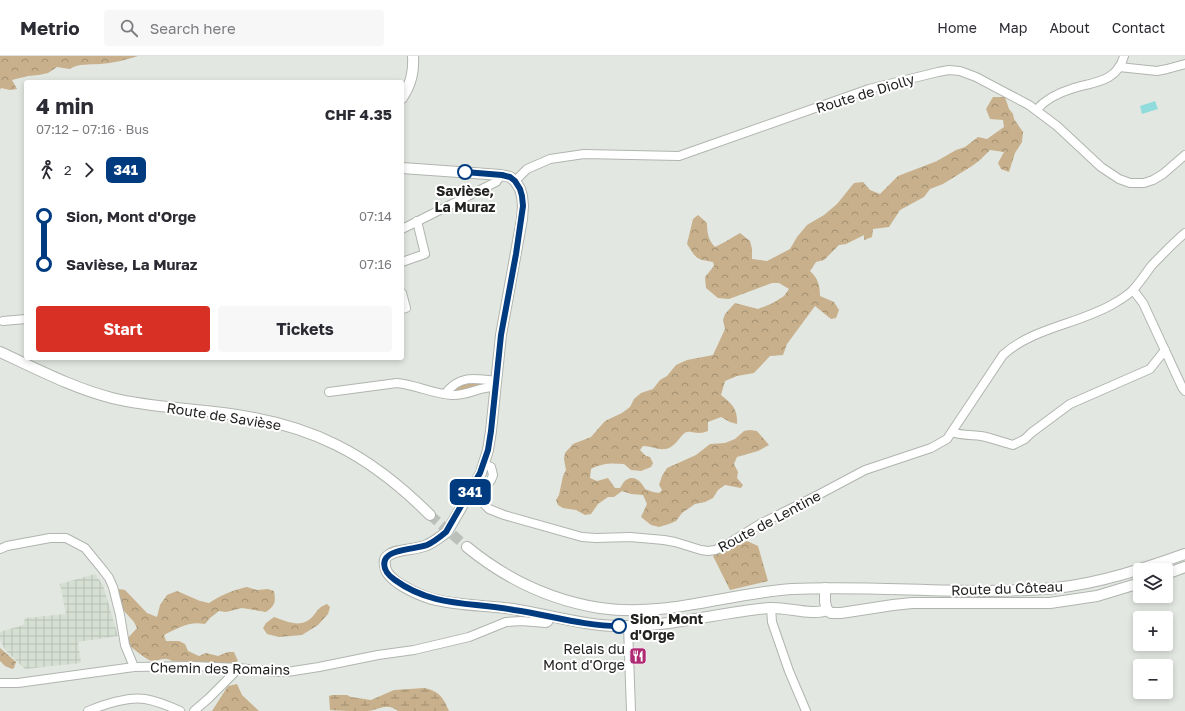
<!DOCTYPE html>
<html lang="en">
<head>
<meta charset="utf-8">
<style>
	:root { --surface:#fff; --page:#f7f7f7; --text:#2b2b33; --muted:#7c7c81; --line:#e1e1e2; --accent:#d93025 }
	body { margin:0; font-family:"Golos Text",sans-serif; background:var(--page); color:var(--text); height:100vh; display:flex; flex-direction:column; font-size:15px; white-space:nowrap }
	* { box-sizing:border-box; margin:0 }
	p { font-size:13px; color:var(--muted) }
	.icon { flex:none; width:22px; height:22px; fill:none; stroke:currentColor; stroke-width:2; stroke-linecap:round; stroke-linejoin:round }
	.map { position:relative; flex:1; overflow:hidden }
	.side { position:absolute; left:24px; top:24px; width:380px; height:280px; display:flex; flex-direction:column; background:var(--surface); border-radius:4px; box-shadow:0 2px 6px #0003 }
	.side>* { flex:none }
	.badge { padding:0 8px; border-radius:6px; font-size:14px; line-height:26px }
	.tools { position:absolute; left:1133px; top:507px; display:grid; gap:8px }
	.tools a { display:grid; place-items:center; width:40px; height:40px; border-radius:4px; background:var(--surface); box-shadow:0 2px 6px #0003; font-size:20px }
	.map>.badge { position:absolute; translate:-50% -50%; box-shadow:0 0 0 2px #fff }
	.legs { display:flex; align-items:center; gap:6px; height:44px; padding:0 12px; font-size:13px }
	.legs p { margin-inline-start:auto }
	.overview { display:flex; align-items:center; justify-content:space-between; height:68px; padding:0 12px }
	h1 { font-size:22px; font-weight:700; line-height:30px }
	.primary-button { display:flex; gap:8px; margin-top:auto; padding:8px 12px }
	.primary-button a { flex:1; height:46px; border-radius:4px; background:var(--accent); color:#fff; font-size:16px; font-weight:700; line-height:46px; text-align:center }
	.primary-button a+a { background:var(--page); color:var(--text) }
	ul { padding:0 12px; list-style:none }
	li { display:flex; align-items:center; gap:14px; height:48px; font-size:15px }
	li i { display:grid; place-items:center; width:6px; height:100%; margin:0 5px; background:currentColor }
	li i::after { content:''; width:10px; height:10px; margin:-5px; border:3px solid; border-radius:50%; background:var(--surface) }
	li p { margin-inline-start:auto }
	li:first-child i { background:linear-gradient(#0000 50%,currentColor 0) }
	li:last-child i { background:linear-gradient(currentColor 50%,#0000 0) }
	header { display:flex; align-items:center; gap:24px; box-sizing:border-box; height:56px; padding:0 20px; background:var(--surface); border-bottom:1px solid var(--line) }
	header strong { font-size:19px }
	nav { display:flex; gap:22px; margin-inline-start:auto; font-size:14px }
	.search { width:280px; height:36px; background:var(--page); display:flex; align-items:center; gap:10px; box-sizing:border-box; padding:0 14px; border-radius:4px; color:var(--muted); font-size:15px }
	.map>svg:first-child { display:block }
	.industrial { fill:url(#industrial-grid) }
	.grass { fill:#c7b08b }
	.forest { fill:url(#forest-crowns) }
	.wetland { fill:url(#wetland-marsh) }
	.water { fill:#91dbdc }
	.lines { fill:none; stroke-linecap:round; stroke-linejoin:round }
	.tertiary-tunnel { stroke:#bcc0bb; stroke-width:10; stroke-dasharray:10 5; stroke-linecap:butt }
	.minor-casing { stroke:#b0b5af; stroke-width:10 }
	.tertiary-casing { stroke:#b0b5af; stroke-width:12 }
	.minor { stroke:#fff; stroke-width:8 }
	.tertiary { stroke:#fff; stroke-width:10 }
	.line-1-casing { stroke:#fff; stroke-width:9 }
	.line-1 { stroke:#003b80; stroke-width:6 }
	.stop-1-dot { fill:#fff; stroke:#003b80; stroke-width:2 }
	.labels { text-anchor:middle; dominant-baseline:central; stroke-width:4; stroke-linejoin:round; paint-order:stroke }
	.street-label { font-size:14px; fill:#222321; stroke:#fff }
	.stop-label { font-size:14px; font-weight:bold; fill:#222321; stroke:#fff }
	.poi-label { font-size:14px; fill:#222321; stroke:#fff; text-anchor:end }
</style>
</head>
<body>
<header>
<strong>Metrio</strong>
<div class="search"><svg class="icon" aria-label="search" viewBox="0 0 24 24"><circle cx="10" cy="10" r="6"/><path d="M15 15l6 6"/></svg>Search here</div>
<nav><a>Home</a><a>Map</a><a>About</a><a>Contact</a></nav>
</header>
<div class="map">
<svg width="1185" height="655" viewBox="0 0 1185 655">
	<defs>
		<pattern id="industrial-grid" width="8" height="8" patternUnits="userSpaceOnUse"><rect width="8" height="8" fill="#d5dfd2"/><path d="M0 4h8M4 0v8" fill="none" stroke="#b7bfb4"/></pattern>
		<pattern id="forest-crowns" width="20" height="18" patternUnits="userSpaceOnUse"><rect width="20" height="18" fill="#c7b08b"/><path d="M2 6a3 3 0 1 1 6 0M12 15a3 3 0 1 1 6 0" fill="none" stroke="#a18f71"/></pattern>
		<pattern id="wetland-marsh" width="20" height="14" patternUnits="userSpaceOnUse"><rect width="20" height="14" fill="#c7b08b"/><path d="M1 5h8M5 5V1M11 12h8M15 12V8" fill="none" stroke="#a18f71"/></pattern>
	</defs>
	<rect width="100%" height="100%" fill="#e3e7e1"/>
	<path class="industrial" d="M95,518l8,11 15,51 -40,6 3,21 -56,6 -19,-18 -6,-11v-8l23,-7 2,-7 41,-4 -6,-30z"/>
	<path class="grass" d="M484,326l1,4 -2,1 -33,5 11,-9z"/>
	<g class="forest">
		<path d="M0,0h138c-13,4 -24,7 -38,8 -11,1 -21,-1 -30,5l-13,-2 -9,6 -9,2 -11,1 -16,4 5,9 -7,1 -9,-2 -1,2z"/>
		<path d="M993,41h12l4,12 4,5 1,5 9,13 -1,10 -7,11 -6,19 -8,-3 -3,-6 6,-11 -14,-2 -10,10 -8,6 -29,18 -13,5 -6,8 -24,13 -11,17 -16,2 -1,8 -8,3v-5l-18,9 -7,1 -15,15 -8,2 -6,9c8,7 10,15 10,25l14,6 5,8 -3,8 -5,1 -16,-13 -28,38 -4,11 -13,1 -16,17 -17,3 -12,5 -4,14c11,9 17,14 16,29l-7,-2 -9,-5 -13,5v9c-3,1 -6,2 -9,2 -4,0 -9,-2 -12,-1 -6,1 -11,16 -22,17 -7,1 -14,-3 -22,-3l-3,4 6,6 4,1 3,6 -2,4 -10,4 -10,-1 -7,-6c-12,-1 -22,-1 -33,5l-1,9 7,3 11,-3 7,10h5c2,-3 4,-7 6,-8 8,-6 16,2 19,9l8,3 6,1 3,-3 -3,-5 3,-9 5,-8 29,-13 14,-11 15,-1 10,-4 9,-8 5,-1 8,1 12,14 -11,6 -21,6 -3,7 4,8 -1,6 6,7 -2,3 -16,-3 -7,5 -5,8 -8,4 -10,2 -13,9 -6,8 -7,3 -10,3 -8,-2 -10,-8 6,-13 -4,-9 -12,-1 -9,-3 -8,6h-6l-10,7 -7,10 -6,1 -9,-5 -13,-2 -5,-3 -2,-5 3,-5 4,-19 3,-6 -2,-11 1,-6 8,-9 18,-7 14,-16 17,-8 8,-6 4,-8 7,-6 12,-4 7,-9 7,-4 9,-11 11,-5 26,-5 12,-26 -2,-9 2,-6 10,-11 23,6 15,-6 11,-7 5,-7 -10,-6h-7l-43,16 -11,-1 -12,-10 -1,-11 9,-11 -1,-4c-18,-3 -16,-3 -26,-18l6,-25 5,-4 9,8c0,9 1,17 8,24 9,-4 16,-9 25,-14l10,8 2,8v10l15,2 23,-12 7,-12 10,-12 17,-10 13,-11 17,-21 9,-1 7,8 10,4 18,-18 39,-15 19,-11 9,-3 13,-10 9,2 17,-12 -1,-7 -13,-1 -4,-10z"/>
		<path d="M747,485l11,5 10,35 -38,9 -17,-34 3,-3z"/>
		<path d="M247,531l10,3 11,-1 6,2c2,11 1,15 -8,21l-24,-4 -16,4 -7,-1 -9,7 -5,6c-16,-3 -27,4 -41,11l2,6h13l6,3 3,7 11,5 7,-3 12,3 10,-4h6l4,9c-16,7 -47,1 -65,0 -2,0 -4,-2 -6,-2 -6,-1 -12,4 -18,1 -7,-4 -14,-10 -20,-15l-2,-6 10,-11 -3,-6 -18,-20v-8l3,-5 6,1 22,23 10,4 3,-12 7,-10 10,-4 23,10 9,2c12,-8 24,-13 38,-16z"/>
		<path d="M327,548l3,3 -2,7 -10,11 -16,10 -23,2 -12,-3 -4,-6 3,-5 8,-6c14,5 28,12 39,-1 5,-6 6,-9 14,-12z"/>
		<path d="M0,592l16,14 -2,6 -2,1 -7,-3 -5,-5z"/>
		<path d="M237,628l5,11 17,16h-47l16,-25z"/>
	</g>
	<path class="wetland" d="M424,632c15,3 19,9 25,23h-51c-12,-9 -18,-1 -30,0 -10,0 -30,0 -38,-1l-1,-14 3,-1h15l4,2 20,3 23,-10z"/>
	<path class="water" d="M1155,45l3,8 -16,5 -2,-8z"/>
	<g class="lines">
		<path class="tertiary-tunnel" d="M430,459l37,32"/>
		<defs>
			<g id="minor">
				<path d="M1119,11l38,4 10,-2 18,-5"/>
				<path d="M1036,54c9,-10 22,-17 35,-21 21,-7 46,-6 53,-33"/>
				<path d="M515,125l12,-12 23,-10 34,-5 95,2 190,-67 69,-17 11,-2 11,1 16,6 53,28 28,21 44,41 18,12 11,4h14l9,-3 10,-6 22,-19"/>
				<path d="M402,173l94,-47 5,-7"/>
				<path d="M402,206l23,-8 -8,-33"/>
				<path d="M1133,234l10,13 39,84 3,4"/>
				<path d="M402,237l4,15 -4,1"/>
				<path d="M3,265l23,-2"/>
				<path d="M329,336l68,-9c20,2 36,11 55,12 15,1 29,-9 43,-8"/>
				<path d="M445,338c14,-19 30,-16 51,-13"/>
				<path d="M952,376c6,3 20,3 29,4 11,2 21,6 32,9l12,-6 6,-6 39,-29 80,-35 15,-19"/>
				<path d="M484,408l7,3 2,8 -2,5 -7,9 -2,6 1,6 2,4 4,4 15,6 78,22 14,1 34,-1 34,3 11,2 26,8 7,1 7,-1 8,-3 37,-23 58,-29 47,-25 66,-22 16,-9 56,-84c29,-27 76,-31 110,-51 7,-4 15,-9 20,-14 7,-8 13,-17 19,-25 11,-11 21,-22 33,-32"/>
				<path d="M0,493l7,-3 43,-8h16l19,10 18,22 6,8 4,9 7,28 5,30 9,22"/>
				<path d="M771,552l1,14 17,49 17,40"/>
				<path d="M628,570l3,85"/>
				<path d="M0,627h18l116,-16 58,-1 47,2 34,4h14l32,-5 59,-12 36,-5 55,-13 37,-15 15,-1 25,2 2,-1 3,-5"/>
				<path d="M88,655c14,-6 41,-15 57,-12 12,2 24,7 35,12"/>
				<path d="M194,655l15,-13 30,-30"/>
			</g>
			<g id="tertiary">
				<path d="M402,42c9,-14 12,-26 11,-42"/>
				<path d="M402,112l99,7 9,2 5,4 5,8 2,7 1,10 -1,13 -21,116 -10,96 -3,19 -7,23 -34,59c-7,5 -13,10 -20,13 -10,5 -31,4 -38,10 -4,2 -5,6 -4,10 0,16 34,30 47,34 26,7 54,6 81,10 38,6 74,18 113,17 49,0 96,-14 144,-18 18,-1 42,8 57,2"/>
				<path d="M0,296c37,17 73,36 112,46 36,9 74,10 111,15 88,11 145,40 207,102"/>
				<path d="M467,491c39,32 83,53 133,61 66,10 128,-15 192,-19 88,-4 176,7 264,-1 44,-5 87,-19 129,-34"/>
				<path d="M1166,518l19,-7"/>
				<path d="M825,532v14l2,8"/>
				<path d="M827,554l4,3h10l52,-8 19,-2h138l47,-7 43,-13"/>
			</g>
		</defs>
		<use href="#minor" class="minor-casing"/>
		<use href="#tertiary" class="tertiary-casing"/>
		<use href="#minor" class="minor"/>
		<use href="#tertiary" class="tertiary"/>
	</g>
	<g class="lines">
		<defs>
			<path id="line-1" d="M465,116l37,3 8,2 5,4 5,8 2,7 1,10 -7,48 -15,81 -10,96 -3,19 -8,23 -34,59c-6,5 -12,10 -19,13 -10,4 -38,4 -42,15 -3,9 3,15 10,20 37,27 76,22 119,30 35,5 69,16 105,16"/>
		</defs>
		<use href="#line-1" class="line-1-casing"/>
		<use href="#line-1" class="line-1"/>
	</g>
	<defs>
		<symbol id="restaurant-square" viewBox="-11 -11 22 22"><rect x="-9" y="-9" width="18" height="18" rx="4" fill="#ae2a73" stroke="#fff"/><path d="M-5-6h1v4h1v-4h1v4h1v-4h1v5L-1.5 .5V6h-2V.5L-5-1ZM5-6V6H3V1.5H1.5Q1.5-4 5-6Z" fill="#fff"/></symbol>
	</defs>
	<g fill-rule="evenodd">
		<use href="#restaurant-square" x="628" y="590" width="20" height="20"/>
	</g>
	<g class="stop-1-dot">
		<circle cx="465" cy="116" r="7"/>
		<circle cx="619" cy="570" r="7"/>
	</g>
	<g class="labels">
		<g class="street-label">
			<text transform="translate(865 37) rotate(-17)">Route de Diolly</text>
			<text transform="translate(224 360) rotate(9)">Route de Savièse</text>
			<text transform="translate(769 465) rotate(-28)">Route de Lentine</text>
			<text transform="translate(1007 532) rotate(-2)">Route du Côteau</text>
			<text transform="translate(220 612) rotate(1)">Chemin des Romains</text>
		</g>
		<g class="stop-label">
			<text x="465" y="134">Savièse,<tspan x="465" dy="16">La Muraz</tspan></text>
			<text x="630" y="562" text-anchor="start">Sion, Mont<tspan x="630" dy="16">d'Orge</tspan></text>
		</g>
		<g class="poi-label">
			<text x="625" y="592">Relais du<tspan x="625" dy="16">Mont d'Orge</tspan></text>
		</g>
	</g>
</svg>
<div class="tools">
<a><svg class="icon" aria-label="layers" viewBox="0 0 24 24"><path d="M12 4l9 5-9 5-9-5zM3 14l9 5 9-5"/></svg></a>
<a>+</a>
<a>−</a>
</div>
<b class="badge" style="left:470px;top:436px;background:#003b80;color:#fff">341</b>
<section class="side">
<div class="overview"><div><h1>4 min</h1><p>07:12 – 07:16 · Bus</p></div><b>CHF 4.35</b></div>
<div class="legs"><svg class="icon" aria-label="walk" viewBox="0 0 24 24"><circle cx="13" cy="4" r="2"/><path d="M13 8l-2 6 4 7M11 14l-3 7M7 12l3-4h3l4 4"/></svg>2<svg class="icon" aria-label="forward" viewBox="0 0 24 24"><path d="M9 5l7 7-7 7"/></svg><b class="badge" style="background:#003b80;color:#fff">341</b></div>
<ul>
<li><i style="color:#003b80"></i><b>Sion, Mont d'Orge</b><p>07:14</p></li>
<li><i style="color:#003b80"></i><b>Savièse, La Muraz</b><p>07:16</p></li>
</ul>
<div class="primary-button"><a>Start</a><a>Tickets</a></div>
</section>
</div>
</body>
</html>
